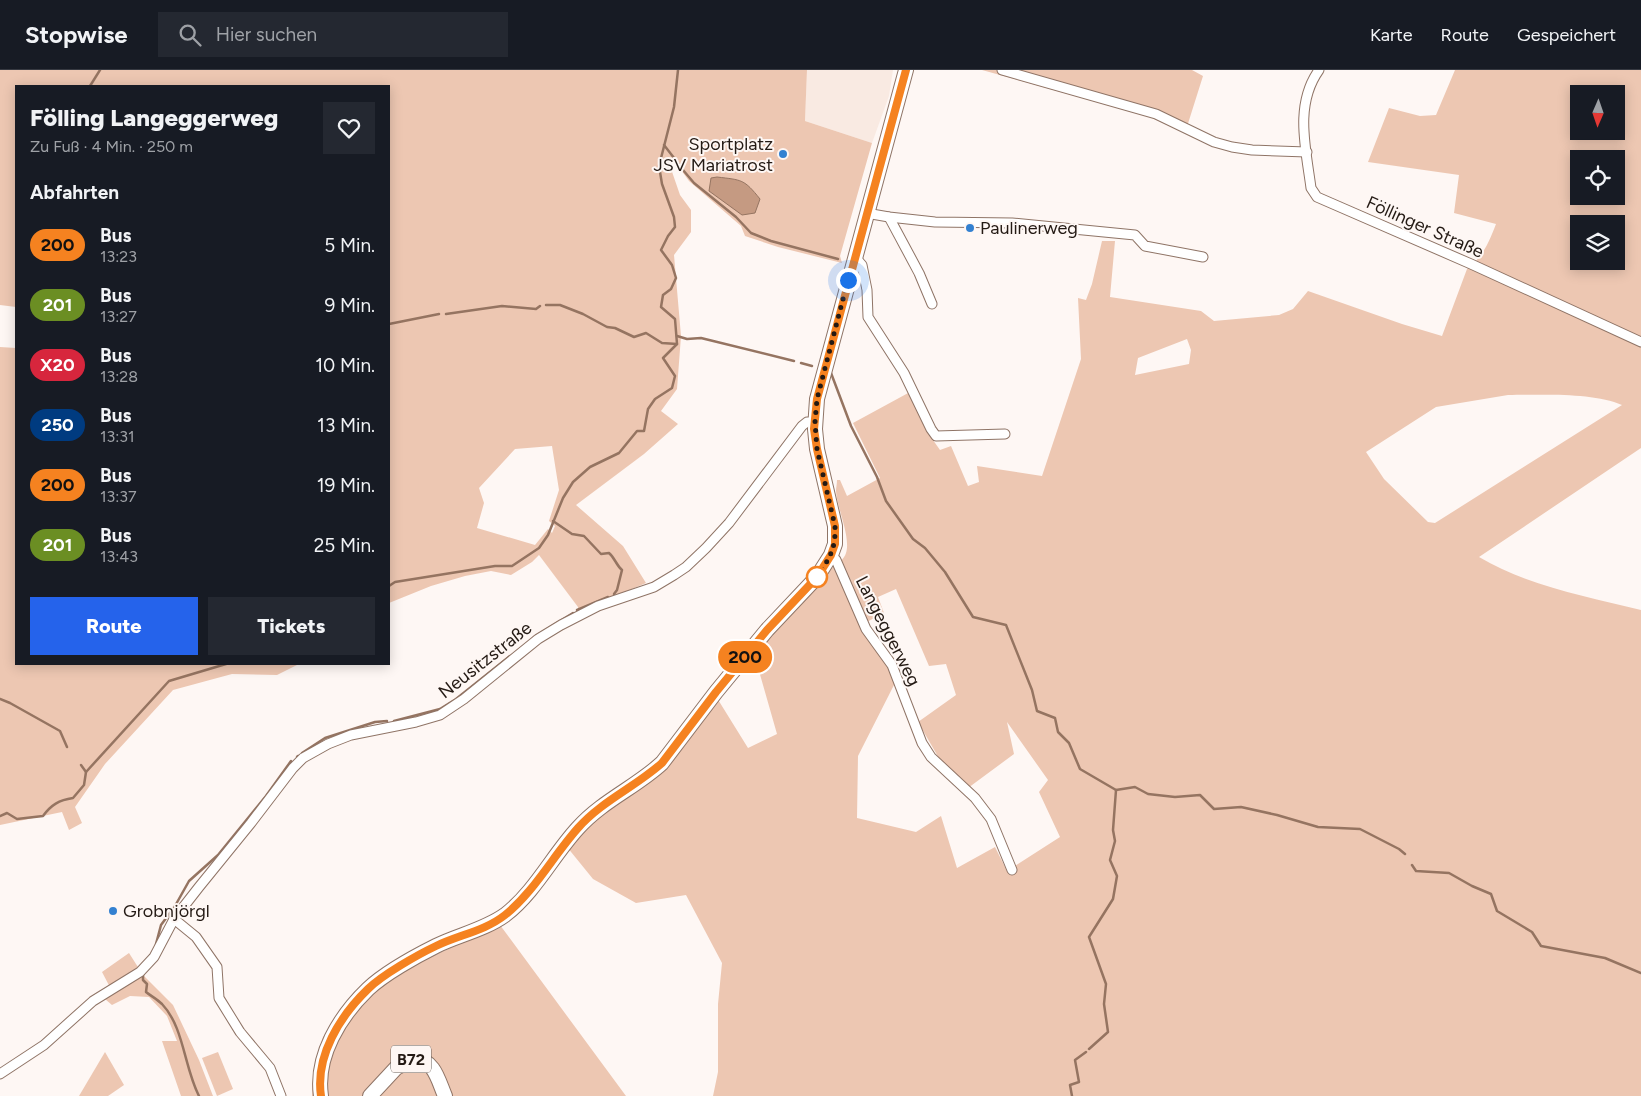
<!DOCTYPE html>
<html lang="de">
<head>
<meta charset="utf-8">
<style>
	:root { --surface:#171b24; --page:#242831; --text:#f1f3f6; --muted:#9ea1a6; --line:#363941; --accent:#2563eb }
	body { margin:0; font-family:Figtree,sans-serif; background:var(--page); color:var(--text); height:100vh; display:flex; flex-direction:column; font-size:19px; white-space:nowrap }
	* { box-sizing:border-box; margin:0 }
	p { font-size:16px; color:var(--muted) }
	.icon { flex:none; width:28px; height:28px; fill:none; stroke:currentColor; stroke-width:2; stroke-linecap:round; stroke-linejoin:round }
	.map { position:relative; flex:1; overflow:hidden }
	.panel { position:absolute; left:15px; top:15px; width:375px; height:580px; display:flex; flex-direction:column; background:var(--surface); border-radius:0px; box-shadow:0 2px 12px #0003 }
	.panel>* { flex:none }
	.badge { padding:0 10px; border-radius:16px; font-size:18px; line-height:32px }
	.needle { width:32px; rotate:182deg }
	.controls { position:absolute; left:1570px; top:15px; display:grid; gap:10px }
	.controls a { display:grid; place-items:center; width:55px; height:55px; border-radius:0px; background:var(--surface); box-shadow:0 2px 12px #0003; font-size:25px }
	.you { position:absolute; width:25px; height:25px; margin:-12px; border:4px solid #fff; border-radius:50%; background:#1a73e8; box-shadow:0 0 0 8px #1a73e833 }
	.map>.badge { position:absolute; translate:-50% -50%; box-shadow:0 0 0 2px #fff }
	h2 { padding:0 15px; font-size:19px; line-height:45px }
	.round { display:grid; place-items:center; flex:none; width:52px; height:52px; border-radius:0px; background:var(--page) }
	.summary { display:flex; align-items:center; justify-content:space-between; height:85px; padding:0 15px }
	h1 { font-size:24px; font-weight:800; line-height:38px }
	.cta { display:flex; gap:10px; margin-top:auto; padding:10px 15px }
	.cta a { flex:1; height:58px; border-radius:0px; background:var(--accent); color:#fff; font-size:20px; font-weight:800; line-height:58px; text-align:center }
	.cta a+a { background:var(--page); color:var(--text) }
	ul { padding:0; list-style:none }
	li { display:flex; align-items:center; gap:15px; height:60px; padding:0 15px }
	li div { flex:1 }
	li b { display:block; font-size:19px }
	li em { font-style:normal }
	li .badge { min-width:55px; font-weight:700; text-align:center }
	header { display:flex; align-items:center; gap:30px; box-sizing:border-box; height:70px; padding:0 25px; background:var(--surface); border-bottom:1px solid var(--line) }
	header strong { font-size:24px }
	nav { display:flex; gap:28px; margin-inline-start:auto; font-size:18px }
	.search { width:350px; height:45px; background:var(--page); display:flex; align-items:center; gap:12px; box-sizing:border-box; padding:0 18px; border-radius:0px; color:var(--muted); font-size:19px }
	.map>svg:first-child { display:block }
	.built { fill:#f9eae2 }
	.green { fill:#edc7b2; fill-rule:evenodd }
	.water { fill:#c59a82; stroke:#957461 }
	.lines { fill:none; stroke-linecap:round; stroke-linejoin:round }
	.stream { stroke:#957461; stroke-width:2.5 }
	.minor-casing { stroke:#8f7466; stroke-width:11 }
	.primary-casing { stroke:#8f7466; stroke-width:16 }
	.minor { stroke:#fff; stroke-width:9 }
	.primary { stroke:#fff; stroke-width:14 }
	.line-casing { stroke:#fff; stroke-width:11 }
	.line { stroke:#f58220; stroke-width:8 }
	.walk { stroke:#241a14; stroke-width:5; stroke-dasharray:0 9 }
	.poi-dot { fill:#3381d1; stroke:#fef7f4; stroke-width:2 }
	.stop-dot { fill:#fff; stroke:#f58220; stroke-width:2.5 }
	.labels { text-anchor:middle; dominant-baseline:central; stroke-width:4; stroke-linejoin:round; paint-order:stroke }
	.shield { fill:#fef7f4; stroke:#655c57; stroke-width:1 }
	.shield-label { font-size:16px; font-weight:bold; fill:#241a14 }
	.poi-label { font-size:18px; fill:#241a14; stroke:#fef7f4; text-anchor:start }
	.street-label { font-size:18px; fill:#241a14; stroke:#fef7f4 }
</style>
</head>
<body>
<header>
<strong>Stopwise</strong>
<div class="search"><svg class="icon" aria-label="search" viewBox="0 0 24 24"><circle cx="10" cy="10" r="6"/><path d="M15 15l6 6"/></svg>Hier suchen</div>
<nav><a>Karte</a><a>Route</a><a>Gespeichert</a></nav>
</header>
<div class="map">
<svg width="1641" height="1026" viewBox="0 0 1641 1026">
	<rect width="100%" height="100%" fill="#fef7f4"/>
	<path class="built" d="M807,0h86l-4,26 -17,47 -67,-22z"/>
	<g class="green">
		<path d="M0,0h807l-2,51 67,22 -32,113 2,7 -64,-16 -33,-11 -4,-10 -52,-45 -16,-22 -4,4 11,32 11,15v22l-17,23 7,81 -4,53 -16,22 17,13 -34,30 -68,51 47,41 23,37 -68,29v-5l-39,-52 -7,7 -21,13 -20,-4 -26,5 -34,10 -42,17v-517h-373v221l-16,-2zM552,376l7,44 -10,31 6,5 -3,7 -4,-4 -13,16 -58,-17 7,-25 -5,-15 36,-39z"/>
		<path d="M982,0h210l11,6 -18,57 -35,-16z"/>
		<path d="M1455,0h186v378l-162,109c49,29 107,39 162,53v486h-928l5,-24v-68l4,-41 -36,-68 -50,8 -43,-24 -26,-32 30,-30 62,-44 23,-25 35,-50 31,50 29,-14 -20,-70 2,-7 -2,-6 68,-73c3,-12 17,-13 21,-25 5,-16 -9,-45 -10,-62 0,-3 1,-7 1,-11h3l7,16 33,-18 -27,-55 57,-31 23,48 7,10 11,-4 17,40 11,-4 -2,-16 65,10 39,-117 -3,-61 8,2 6,-16 10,-43h13l-5,56 91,14 13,10 65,-6 14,-6 15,-18 94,33 40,12 25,-67c16,-12 22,-27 29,-45l-42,-11 5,-38 -91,-13 21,-54 31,8 16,-1zM1579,24h37v37h-37zM1579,89h37v37h-37zM1579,154h37v37h-37zM1187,269l4,11 -2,14 -54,11 3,-17zM1508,325c32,0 85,-3 114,10l-187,118 -7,-1 -44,-43 -18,-27 70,-45zM896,519l33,77 17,-2 10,31 -38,27 22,38 28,28 46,-34 -7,-32 41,58 -9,12 21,45 -53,34 -12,-24 -38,21 -16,-52 -25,16 -59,-14 1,-62 37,-73 -9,-22 -25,-36 23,-12 -6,-16z"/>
		<path d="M0,277l16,1v316h283l-22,11 -45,-1 -59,16 -68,74 -30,43 7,16 -13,7 -7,-18 -62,13z"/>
		<path d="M500,855l126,171h-314l2,-28 9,-31 29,-39 11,6 21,-21 36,-21z"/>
		<path d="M129,883l14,22 30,30 26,55 14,36h-32l-19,-55h15l-10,-25 -18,-19 -19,-1 -18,9 -7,-6 8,-6 -11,-21z"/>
		<path d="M105,982l19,33 -16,11h-29z"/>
		<path d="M218,982l15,37 -16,7 -15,-38z"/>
	</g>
	<path class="water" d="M717,107c25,3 27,2 43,22l-5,14 -13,2 -33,-24 2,-13z"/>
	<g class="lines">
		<g class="stream">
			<path d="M90,16l10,-16"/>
			<path d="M664,75l17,22"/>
			<path d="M683,100l11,13 42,34 15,16 20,8 67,18"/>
			<path d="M546,235h14l23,9 24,13 8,1 19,9 12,-4 16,10 15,1"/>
			<path d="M446,244l56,-8 34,3 4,-3"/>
			<path d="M389,254l50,-10"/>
			<path d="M677,266l10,3 14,-1 93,23"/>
			<path d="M801,293l11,3"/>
			<path d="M831,303l20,53 26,51 9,24 27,38 12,9 20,24 28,45 33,8 26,65 5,21 18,7 3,14 11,11 11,26 36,21 19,-3 13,7 27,3 25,-2 14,14 27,-2 36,8 41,12 42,2 39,20 6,5"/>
			<path d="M553,451l19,13 12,2 17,18 8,-1c6,5 7,12 13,17l-5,20 -3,4"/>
			<path d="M389,516l6,-4 100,-16h17l27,-18 9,-13 15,-37 10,-16 17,-15 29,-14 18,-22h7l4,-22 7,-10 17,-11 3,-12 -12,-18 14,-14 -2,-25 -14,-12 2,-12 8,-6 5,-11 -4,-13 -11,-15 7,-14 7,-9 -1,-10 -12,-33 -3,-18 15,-59 4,-37"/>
			<path d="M577,540l31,-13"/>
			<path d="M534,567l39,-24"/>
			<path d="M0,629l10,4 50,28 7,16"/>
			<path d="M394,651l46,-12 16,-10 54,-43"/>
			<path d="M302,683l23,-15 50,-16 12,-1"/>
			<path d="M297,687l1,-1"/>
			<path d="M81,695l5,7"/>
			<path d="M0,746l7,-3 10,6 26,-3c8,-11 16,-16 30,-18l11,-13 2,-13 83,-91 57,-17"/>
			<path d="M1412,795l4,6 33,2 23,13 19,8 6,17 35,21 9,14 64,12 36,15"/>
			<path d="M156,874l5,-19 14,-19 14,-25 29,-26 48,-59 25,-35"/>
			<path d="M143,904v6l4,4 -1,8c5,4 11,7 16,12 22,23 22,63 37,92"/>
			<path d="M1089,979l19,-17 -4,-28 2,-20 -17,-47 24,-38 4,-23 -7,-16 5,-19 -2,-11 3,-40"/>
			<path d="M1072,1026l-2,-11 9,-3 -4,-22 11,-8"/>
		</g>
		<defs>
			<g id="minor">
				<path d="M1002,0l154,44 58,28 18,5 20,3 55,2"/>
				<path d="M1319,0c-25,35 -13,79 -8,118l6,9 154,67 170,78"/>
				<path d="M866,143l23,4 46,5 77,1 123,12 10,11 58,11"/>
				<path d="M889,147l30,56 13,31"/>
				<path d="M855,187l7,8 5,25 1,27 36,56 27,56 5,7 69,-2"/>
				<path d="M831,485l5,5 30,69 26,36 30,78 9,14 44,41 16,21 21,51"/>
				<path d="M174,849l22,18 21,30 2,31 21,34 30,36 11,28"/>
				<path d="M0,1004l44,-29 49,-44 47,-29 14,-15 20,-38 25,-32 52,-64 42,-55 10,-10 25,-14 23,-9 65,-13 24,-7 24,-16 74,-60 23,-14 37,-19 56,-19 20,-12 12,-8 20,-19 23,-25 73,-97 5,-4h8"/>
			</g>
			<g id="primary">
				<path d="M321,1026c-6,-40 19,-80 47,-107 16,-15 48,-33 68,-43 22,-11 48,-16 69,-31 30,-23 48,-60 73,-87 24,-27 58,-41 84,-65l54,-71 51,-62 50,-53 14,-22 4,-11v-18l-18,-77 -2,-20 2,-30 89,-329"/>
				<path d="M370,1026l26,-28 19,-10c20,3 23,22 30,38"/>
			</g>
		</defs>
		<use href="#minor" class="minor-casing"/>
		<use href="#primary" class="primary-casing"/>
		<use href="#minor" class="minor"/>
		<use href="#primary" class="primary"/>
	</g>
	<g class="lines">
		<defs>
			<path id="line" d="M321,1026c-6,-40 19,-80 47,-107 14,-14 49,-34 68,-43 22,-11 49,-15 69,-31 29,-23 48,-59 73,-87 24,-27 57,-41 84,-65l54,-71 51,-62 50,-53 14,-22 4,-11v-18l-18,-77 -3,-20 3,-30 89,-329"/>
		</defs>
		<use href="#line" class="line-casing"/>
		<use href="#line" class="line"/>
		<path class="walk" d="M817,507c12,-19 19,-27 18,-51l-18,-77 -2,-27 2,-23 31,-119"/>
	</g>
	<g class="poi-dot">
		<circle cx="783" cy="84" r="5"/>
		<circle cx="970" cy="158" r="5"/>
		<circle cx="113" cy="841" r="5"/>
	</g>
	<circle class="stop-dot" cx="817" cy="507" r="10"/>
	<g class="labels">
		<rect class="shield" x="391" y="975.5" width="40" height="27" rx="4"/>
		<g class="shield-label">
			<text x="411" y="989">B72</text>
		</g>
		<g class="poi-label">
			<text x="773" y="74" text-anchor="end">Sportplatz<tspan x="773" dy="21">JSV Mariatrost</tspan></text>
			<text x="980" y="158">Paulinerweg</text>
			<text x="123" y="841">Grobnjörgl</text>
		</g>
		<g class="street-label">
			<text transform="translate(1425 157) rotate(24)">Föllinger Straße</text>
			<text transform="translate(888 561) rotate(63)">Langeggerweg</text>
			<text transform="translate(485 590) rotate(-38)">Neusitzstraße</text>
		</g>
	</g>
</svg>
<div class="controls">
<a><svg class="needle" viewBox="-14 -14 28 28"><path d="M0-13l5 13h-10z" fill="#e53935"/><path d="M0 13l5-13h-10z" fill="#9ea1a6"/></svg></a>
<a><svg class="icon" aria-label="locate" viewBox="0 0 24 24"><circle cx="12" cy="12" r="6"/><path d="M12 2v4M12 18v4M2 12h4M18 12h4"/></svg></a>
<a><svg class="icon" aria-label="layers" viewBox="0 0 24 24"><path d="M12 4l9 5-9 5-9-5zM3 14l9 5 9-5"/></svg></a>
</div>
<div class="you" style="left:848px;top:210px"></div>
<b class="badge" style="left:745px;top:587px;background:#f58220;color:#111">200</b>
<section class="panel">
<div class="summary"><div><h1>Fölling Langeggerweg</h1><p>Zu Fuß · 4 Min. · 250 m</p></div><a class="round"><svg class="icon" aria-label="heart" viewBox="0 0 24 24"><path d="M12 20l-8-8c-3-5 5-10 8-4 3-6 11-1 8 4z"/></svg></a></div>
<h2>Abfahrten</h2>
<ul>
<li><span class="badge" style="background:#f58220;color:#111">200</span><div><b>Bus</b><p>13:23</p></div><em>5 Min.</em></li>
<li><span class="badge" style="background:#6b8e23;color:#fff">201</span><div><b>Bus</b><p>13:27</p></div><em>9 Min.</em></li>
<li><span class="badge" style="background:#d7263d;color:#fff">X20</span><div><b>Bus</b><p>13:28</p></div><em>10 Min.</em></li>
<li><span class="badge" style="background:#003b80;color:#fff">250</span><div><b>Bus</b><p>13:31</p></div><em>13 Min.</em></li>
<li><span class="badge" style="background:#f58220;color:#111">200</span><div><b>Bus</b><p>13:37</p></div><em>19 Min.</em></li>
<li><span class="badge" style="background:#6b8e23;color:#fff">201</span><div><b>Bus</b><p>13:43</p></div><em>25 Min.</em></li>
</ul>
<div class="cta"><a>Route</a><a>Tickets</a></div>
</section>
</div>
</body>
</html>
